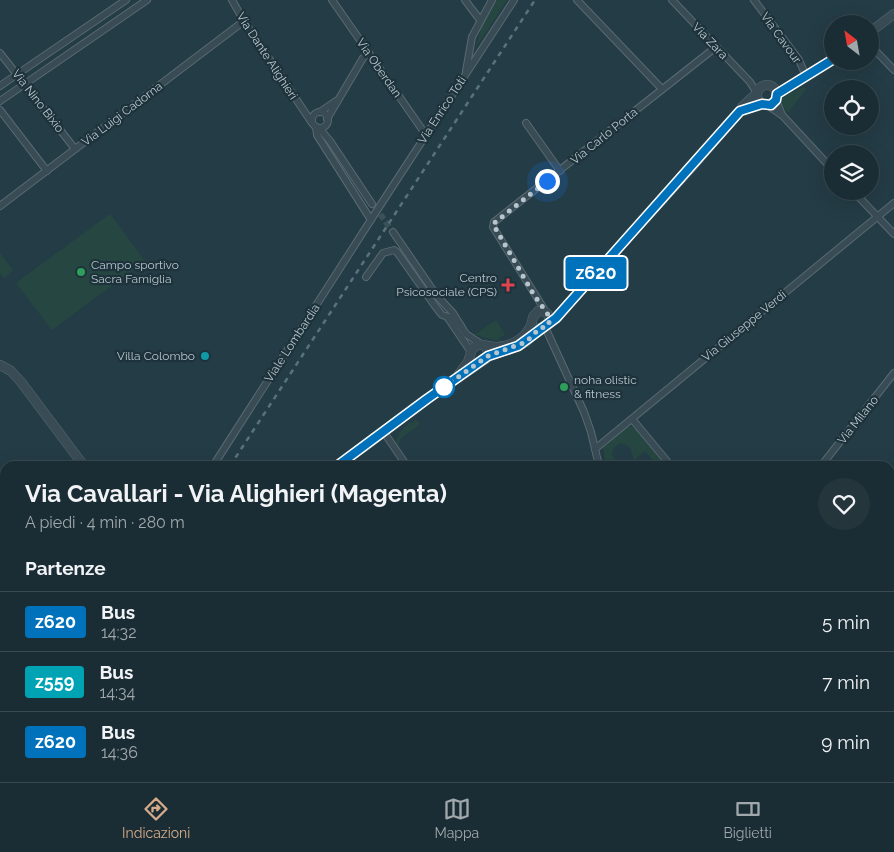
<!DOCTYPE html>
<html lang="it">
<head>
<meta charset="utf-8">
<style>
	:root { --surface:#1b2d34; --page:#24353c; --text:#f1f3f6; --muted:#a0a8ac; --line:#39494f; --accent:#d6ab8b }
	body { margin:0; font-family:Raleway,sans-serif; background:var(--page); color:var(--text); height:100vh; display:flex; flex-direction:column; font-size:19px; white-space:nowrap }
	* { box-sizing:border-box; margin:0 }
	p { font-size:16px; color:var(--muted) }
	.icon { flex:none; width:28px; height:28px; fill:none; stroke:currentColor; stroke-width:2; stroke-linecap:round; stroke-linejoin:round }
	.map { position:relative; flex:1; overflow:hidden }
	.drawer { position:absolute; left:0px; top:461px; width:895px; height:321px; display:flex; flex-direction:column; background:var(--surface); border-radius:15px 15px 0 0; box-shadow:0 5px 20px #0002,0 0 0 1px var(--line) }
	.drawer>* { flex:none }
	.badge { padding:0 10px; border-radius:4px; font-size:18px; line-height:32px }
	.needle { width:32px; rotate:329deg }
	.buttons { position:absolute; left:824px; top:15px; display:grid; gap:10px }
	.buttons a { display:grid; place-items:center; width:55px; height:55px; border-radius:50%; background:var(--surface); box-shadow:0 5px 20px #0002,0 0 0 1px var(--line); font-size:25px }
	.you { position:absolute; width:25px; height:25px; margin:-12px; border:4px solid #fff; border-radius:50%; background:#1a73e8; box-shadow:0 0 0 8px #1a73e833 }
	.map>.badge { position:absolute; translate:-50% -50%; box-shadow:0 0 0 2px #fff }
	h2 { padding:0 25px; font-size:19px; line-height:45px }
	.round { display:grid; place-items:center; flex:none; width:52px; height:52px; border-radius:26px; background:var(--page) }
	.head { display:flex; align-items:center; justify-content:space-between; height:85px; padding:0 25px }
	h1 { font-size:24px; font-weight:700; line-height:38px }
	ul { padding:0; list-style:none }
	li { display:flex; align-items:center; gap:15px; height:60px; padding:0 25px; border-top:1px solid var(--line) }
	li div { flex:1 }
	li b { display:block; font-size:19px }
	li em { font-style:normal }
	li .badge { min-width:55px; font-weight:700; text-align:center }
	.dock { display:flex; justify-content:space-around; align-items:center; height:70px; border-top:1px solid var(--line); background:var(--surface); font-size:14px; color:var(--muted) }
	.dock a { display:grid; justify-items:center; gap:2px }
	.dock .current { color:var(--accent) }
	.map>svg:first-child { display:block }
	.green { fill:#264741 }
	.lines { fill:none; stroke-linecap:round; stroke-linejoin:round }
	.minor-tunnel { stroke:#3a515a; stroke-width:6; stroke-dasharray:6 3; stroke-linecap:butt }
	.pedestrian-casing { stroke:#586a72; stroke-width:6 }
	.minor-casing { stroke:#586a72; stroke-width:8 }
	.tertiary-casing { stroke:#586a72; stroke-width:10 }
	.pedestrian { stroke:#394c55; stroke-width:5 }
	.minor { stroke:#394c55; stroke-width:6 }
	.tertiary { stroke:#394c55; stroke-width:9 }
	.rail { stroke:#5b727c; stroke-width:2.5; stroke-dasharray:5 5; stroke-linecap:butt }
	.line-casing { stroke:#fff; stroke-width:11 }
	.line { stroke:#0072bc; stroke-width:8 }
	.walk { stroke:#b7c6ce; stroke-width:5; stroke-dasharray:0 9 }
	.leisure-dot { fill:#2e9e5b; stroke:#1e323b; stroke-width:2 }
	.health-dot { fill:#e0444e; stroke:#1e323b; stroke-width:2 }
	.culture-dot { fill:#0f9aa8; stroke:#1e323b; stroke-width:2 }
	.stop-dot { fill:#fff; stroke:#0072bc; stroke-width:2.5 }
	.labels { text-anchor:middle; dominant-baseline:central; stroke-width:4.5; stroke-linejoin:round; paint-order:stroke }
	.street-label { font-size:12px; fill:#b7c6ce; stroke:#1e323b }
	.poi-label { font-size:12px; fill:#b7c6ce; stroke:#1e323b; text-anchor:start }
</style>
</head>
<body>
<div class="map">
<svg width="894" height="782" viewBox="0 0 894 782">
	<rect width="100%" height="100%" fill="#243c46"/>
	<g class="green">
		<path d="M497,0h10l-31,47 6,-22z"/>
		<path d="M804,87l2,2 -18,24 -6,-8v-7l4,-3z"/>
		<path d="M110,214l35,47 -93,69 -36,-47z"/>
		<path d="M0,253l13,17 -9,8 -4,-5z"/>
		<path d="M496,320l9,15 -7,3 1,3 -27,-7 5,-1z"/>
		<path d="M416,420l4,4 -20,15 -1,8 -3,-6 4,-9 10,-10 2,1z"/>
		<path d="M626,427h6l3,2 30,37h-7l-13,-15 -11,9 -4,-13 -9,-4 -7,4 -2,7 4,7 7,2 3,3h-20l-3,-18z"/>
	</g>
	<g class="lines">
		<path class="minor-tunnel" d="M375,207l18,25"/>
		<defs>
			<path id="pedestrian" d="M588,778l6,4"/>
			<g id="minor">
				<path d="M232,0l12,21 68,102"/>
				<path d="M332,0l94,135"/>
				<path d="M465,0l15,20"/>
				<path d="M577,0l85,89"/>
				<path d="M672,0l78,82 7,11"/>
				<path d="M754,0l45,60 7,16"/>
				<path d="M870,45l24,25"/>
				<path d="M0,53l75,96"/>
				<path d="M466,71l6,-34 20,-37"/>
				<path d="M0,86l126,-86"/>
				<path d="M776,100l6,15"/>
				<path d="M0,101l147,-101"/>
				<path d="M767,105l16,11 49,53"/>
				<path d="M0,110l47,61"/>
				<path d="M320,112l16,-11"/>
				<circle cx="320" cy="120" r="8"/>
				<path d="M327,119l36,-61 6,-5"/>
				<path d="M526,123l34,48"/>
				<path d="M316,127l1,8 54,85"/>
				<path d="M319,128l11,13 42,63"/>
				<path d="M853,191l41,43"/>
				<path d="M0,206l244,-185"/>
				<path d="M393,232l44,64 16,17 13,21 15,10"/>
				<path d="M366,277l17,-24 11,-3 3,2 38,54 7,9 10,3 9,8"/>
				<path d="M546,312l-53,-85 1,-5 222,-175"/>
				<path d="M448,318l23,34"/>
				<path d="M545,327l39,85 7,20 8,34"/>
				<path d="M632,419l39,47"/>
				<path d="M383,431l24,35"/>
				<path d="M595,449l299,-246"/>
				<path d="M213,466l170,-265 131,-201"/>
				<path d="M821,466l73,-93"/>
				<path d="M0,544l5,-3"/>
				<path d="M890,551l4,-4"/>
				<path d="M890,589l4,4"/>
				<path d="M218,778l4,4"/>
				<path d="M182,782l3,-4"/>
				<path d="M500,782l7,-4"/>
				<path d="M642,782l4,-4"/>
				<path d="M804,782l4,-4"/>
			</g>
			<g id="tertiary">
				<path d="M870,32l24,-18"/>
				<circle cx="767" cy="95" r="10"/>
				<path d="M777,94l55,-34"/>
				<path d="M740,111l22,-7"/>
				<path d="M488,356l31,-10 7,-4 14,-14 5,-1 12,-9 8,-11 127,-140 48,-56 2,-4 14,-13"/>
				<path d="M0,365l11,6 10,11 63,84"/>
				<path d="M459,374l9,-12 4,-13 5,-4c7,-1 13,2 20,2 17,-1 34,-12 36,-30l5,-6c9,-1 13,5 11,13"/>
				<path d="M337,466l90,-67 60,-41 2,-5 -4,-7"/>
				<path d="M0,761l5,-7"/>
				<path d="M0,779l5,-8"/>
				<path d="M91,782l3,-4"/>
			</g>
		</defs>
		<use href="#pedestrian" class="pedestrian-casing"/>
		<use href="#minor" class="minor-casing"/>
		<use href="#tertiary" class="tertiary-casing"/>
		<use href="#pedestrian" class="pedestrian"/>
		<use href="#minor" class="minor"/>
		<use href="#tertiary" class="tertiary"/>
		<g class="rail">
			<path d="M230,466l305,-466"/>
			<path d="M19,782l3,-4"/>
		</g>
	</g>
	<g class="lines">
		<defs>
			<path id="line" d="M337,466l90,-67 61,-43 30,-10 38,-28 184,-207 22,-7 9,1 5,-5 1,-6 55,-34"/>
		</defs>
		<use href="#line" class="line-casing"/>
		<use href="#line" class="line"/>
		<path class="walk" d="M444,387l44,-31 38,-14 14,-14 6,-1 3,-3v-8l-15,-21 -41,-71 54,-43"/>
	</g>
	<g class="leisure-dot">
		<circle cx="81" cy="272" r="5"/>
		<circle cx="564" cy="387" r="5"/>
	</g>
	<path class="health-dot" d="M505.5 277.5h5v5h5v5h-5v5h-5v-5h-5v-5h5z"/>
	<circle class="culture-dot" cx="205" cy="356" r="5"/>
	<circle class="stop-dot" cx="444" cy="387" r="10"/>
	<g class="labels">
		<g class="street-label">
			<text transform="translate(781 38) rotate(54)">Via Cavour</text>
			<text transform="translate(710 41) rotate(46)">Via Zara</text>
			<text transform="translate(267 56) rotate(57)">Via Dante Alighieri</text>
			<text transform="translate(379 68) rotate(55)">Via Oberdan</text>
			<text transform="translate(38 101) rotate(52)">Via Nino Bixio</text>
			<text transform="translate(442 110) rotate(-57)">Via Enrico Toti</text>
			<text transform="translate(122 114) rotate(-37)">Via Luigi Cadorna</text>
			<text transform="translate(604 136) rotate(-39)">Via Carlo Porta</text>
			<text transform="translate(744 326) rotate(-39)">Via Giuseppe Verdi</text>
			<text transform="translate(292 343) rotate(-57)">Viale Lombardia</text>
			<text transform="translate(858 420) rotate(-52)">Via Milano</text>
		</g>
		<g class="poi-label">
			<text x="91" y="265">Campo sportivo<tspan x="91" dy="14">Sacra Famiglia</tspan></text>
			<text x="497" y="278" text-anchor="end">Centro<tspan x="497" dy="14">Psicosociale (CPS)</tspan></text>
			<text x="195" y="356" text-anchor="end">Villa Colombo</text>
			<text x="574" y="380">noha olistic<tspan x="574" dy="14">&amp; fitness</tspan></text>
		</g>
	</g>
</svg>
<div class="buttons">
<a><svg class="needle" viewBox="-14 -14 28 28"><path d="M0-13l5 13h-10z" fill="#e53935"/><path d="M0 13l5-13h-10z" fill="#a0a8ac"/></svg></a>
<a><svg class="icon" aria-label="locate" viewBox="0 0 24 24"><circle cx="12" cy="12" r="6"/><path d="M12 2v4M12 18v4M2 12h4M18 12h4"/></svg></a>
<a><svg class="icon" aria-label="layers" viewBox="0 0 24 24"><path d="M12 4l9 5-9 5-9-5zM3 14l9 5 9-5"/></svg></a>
</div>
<div class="you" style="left:547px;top:181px"></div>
<b class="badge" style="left:596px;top:273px;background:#0072bc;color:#fff">z620</b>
<section class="drawer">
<div class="head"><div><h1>Via Cavallari - Via Alighieri (Magenta)</h1><p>A piedi · 4 min · 280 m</p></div><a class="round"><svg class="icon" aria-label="heart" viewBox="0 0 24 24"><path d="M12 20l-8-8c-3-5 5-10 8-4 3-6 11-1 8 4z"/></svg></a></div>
<h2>Partenze</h2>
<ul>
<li><span class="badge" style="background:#0072bc;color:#fff">z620</span><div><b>Bus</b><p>14:32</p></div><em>5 min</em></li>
<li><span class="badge" style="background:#00a3b4;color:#fff">z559</span><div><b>Bus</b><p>14:34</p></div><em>7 min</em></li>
<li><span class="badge" style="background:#0072bc;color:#fff">z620</span><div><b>Bus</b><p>14:36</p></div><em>9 min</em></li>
</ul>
</section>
</div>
<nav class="dock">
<a class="current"><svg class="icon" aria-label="directions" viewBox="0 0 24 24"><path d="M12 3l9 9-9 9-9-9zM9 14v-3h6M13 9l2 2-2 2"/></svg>Indicazioni</a>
<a><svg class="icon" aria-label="map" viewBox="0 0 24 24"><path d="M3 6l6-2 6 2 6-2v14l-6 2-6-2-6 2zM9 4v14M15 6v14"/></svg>Mappa</a>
<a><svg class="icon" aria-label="tickets" viewBox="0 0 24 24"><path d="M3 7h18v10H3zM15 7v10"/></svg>Biglietti</a>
</nav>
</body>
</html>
